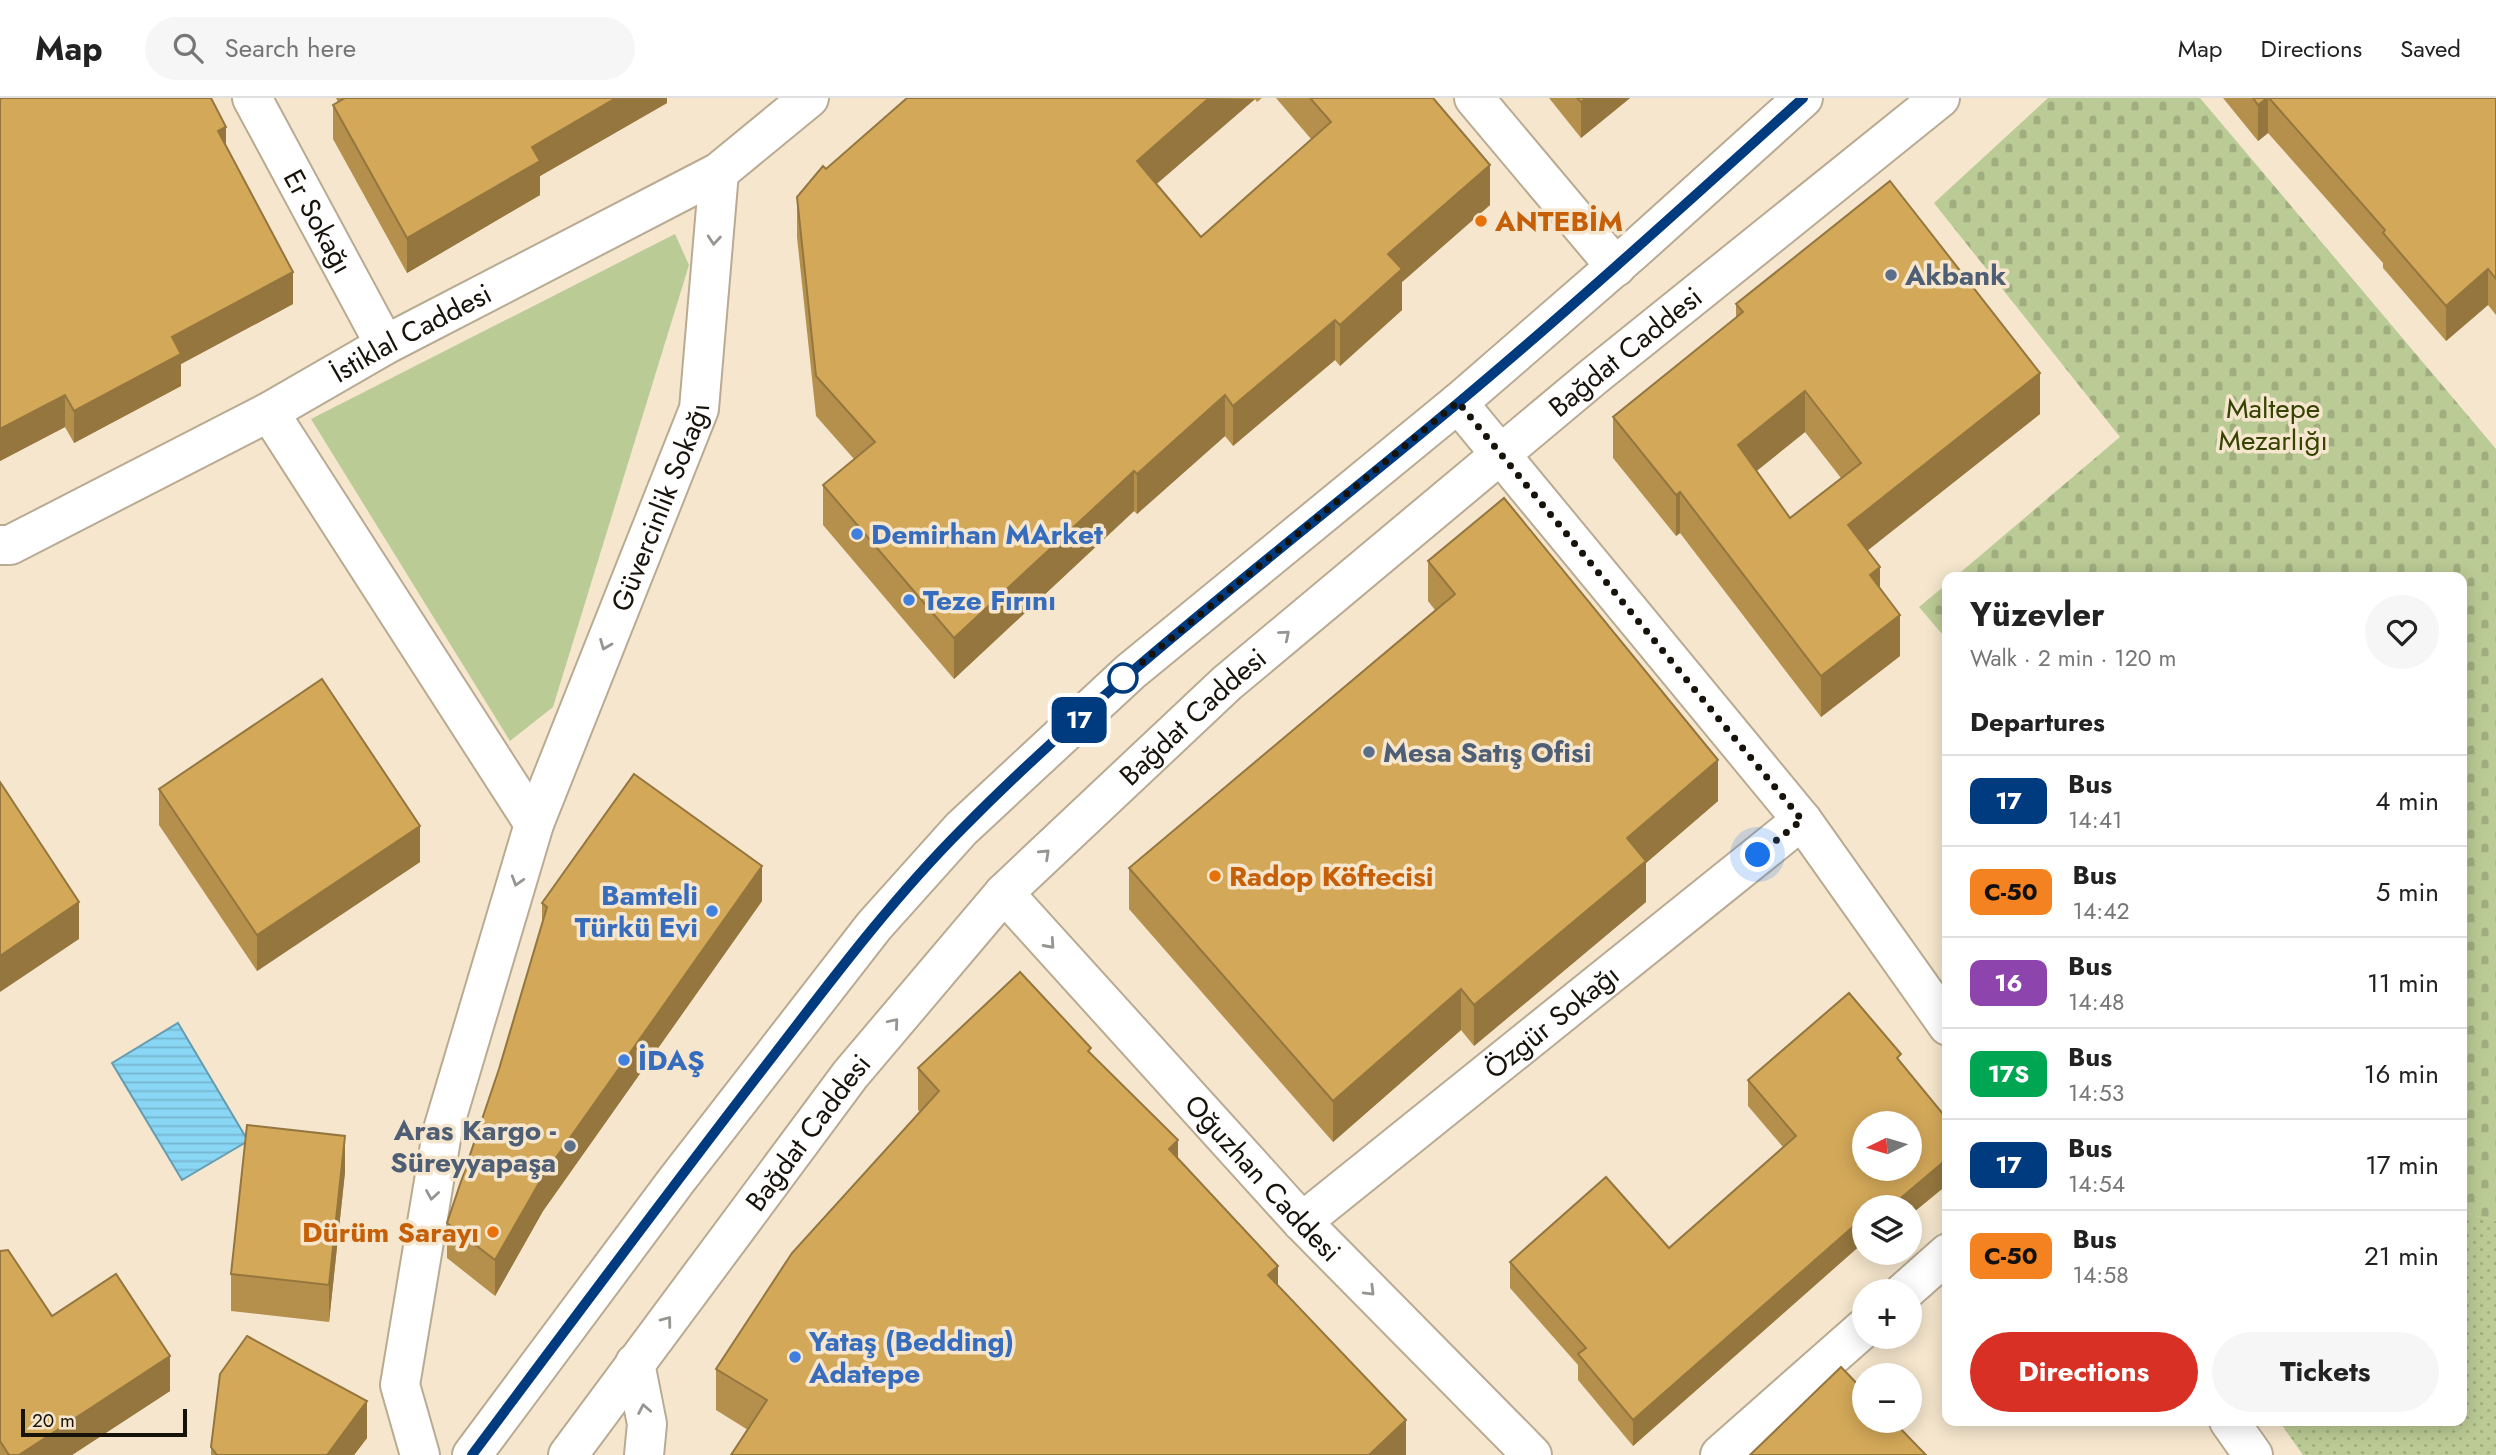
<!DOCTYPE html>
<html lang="en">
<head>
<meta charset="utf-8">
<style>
	:root { --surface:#fff; --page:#f6f6f6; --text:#222; --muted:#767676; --line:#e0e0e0; --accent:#d93025 }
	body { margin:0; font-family:Jost,sans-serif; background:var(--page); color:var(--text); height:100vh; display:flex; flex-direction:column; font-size:26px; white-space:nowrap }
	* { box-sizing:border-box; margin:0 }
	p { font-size:23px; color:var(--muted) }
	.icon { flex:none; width:38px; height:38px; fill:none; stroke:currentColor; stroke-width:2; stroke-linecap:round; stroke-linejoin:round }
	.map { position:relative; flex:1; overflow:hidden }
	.side { position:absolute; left:1942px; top:474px; width:525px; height:854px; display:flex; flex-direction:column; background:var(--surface); border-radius:14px; box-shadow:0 4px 18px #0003 }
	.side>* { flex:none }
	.badge { padding:0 14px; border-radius:10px; font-size:24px; line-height:46px }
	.needle { width:46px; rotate:265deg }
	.buttons { position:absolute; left:1852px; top:1013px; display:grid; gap:14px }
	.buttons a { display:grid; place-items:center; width:70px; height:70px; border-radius:50%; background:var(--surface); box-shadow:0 4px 18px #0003; font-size:35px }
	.scale { position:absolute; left:21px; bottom:18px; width:166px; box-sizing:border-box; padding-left:7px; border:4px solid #18130a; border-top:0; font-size:19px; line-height:24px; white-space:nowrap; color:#18130a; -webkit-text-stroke:5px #f5e6cd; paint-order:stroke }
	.you { position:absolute; width:35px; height:35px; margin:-18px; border:5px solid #fff; border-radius:50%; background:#1a73e8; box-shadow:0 0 0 10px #1a73e833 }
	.map>.badge { position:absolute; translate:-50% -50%; box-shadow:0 0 0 4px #fff }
	h2 { padding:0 28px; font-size:26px; line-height:63px }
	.round { display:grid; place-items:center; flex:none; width:74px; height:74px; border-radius:37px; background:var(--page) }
	.summary { display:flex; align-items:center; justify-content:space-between; height:119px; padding:0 28px }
	h1 { font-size:33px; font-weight:700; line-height:52px }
	.cta { display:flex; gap:14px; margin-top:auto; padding:14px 28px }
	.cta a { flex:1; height:80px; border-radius:42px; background:var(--accent); color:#fff; font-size:28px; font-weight:700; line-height:80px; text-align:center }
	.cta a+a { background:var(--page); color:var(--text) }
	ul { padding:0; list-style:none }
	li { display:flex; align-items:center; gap:21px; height:91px; padding:0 28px; border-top:2px solid var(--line) }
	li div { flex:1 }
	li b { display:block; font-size:26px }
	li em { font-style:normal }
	li .badge { min-width:77px; font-weight:700; text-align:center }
	header { display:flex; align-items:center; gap:42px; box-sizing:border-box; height:98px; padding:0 35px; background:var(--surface); border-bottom:2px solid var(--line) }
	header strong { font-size:33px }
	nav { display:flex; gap:38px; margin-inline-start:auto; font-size:24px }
	.search { width:490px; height:63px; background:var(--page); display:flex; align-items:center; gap:18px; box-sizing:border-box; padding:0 24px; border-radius:38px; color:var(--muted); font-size:26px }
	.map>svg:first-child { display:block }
	.grass { fill:url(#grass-dots) }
	.cemetery { fill:url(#cemetery-stones) }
	.park { fill:#bbcb95 }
	.water { fill:url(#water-rules); stroke:#679cae; stroke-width:2 }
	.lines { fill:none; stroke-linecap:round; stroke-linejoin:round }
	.minor-casing { stroke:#b9ab93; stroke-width:42 }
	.major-casing { stroke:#b9ab93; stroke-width:42 }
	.minor { stroke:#fff; stroke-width:38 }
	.major { stroke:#fff; stroke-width:38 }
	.wall { fill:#b5904d; fill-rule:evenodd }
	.shaded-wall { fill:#94763e }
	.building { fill:#d3a859; stroke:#94763e; stroke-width:2; fill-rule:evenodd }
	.oneway { stroke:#979591 }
	.line-casing { stroke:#fff; stroke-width:16 }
	.line { stroke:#003b80; stroke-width:10 }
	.walk { stroke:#18130a; stroke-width:7; stroke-dasharray:0 12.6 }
	.food-dot { fill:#e8710a; stroke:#f5e6cd; stroke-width:2.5 }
	.service-dot { fill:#5c6f8a; stroke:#f5e6cd; stroke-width:2.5 }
	.shop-dot { fill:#3f7fe0; stroke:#f5e6cd; stroke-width:2.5 }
	.stop-dot { fill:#fff; stroke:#003b80; stroke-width:3.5 }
	.labels { text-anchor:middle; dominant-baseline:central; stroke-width:7; stroke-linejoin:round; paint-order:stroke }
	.street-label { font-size:28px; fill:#18130a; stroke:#f5e6cd }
	.food-label { font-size:28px; font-weight:bold; fill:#c56008; stroke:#f5e6cd; text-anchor:start }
	.service-label { font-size:28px; font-weight:bold; fill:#4e5e75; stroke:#f5e6cd; text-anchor:start }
	.park-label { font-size:28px; fill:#364303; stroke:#f5e6cd }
	.shop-label { font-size:28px; font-weight:bold; fill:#366cbe; stroke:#f5e6cd; text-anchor:start }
</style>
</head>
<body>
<header>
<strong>Map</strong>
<div class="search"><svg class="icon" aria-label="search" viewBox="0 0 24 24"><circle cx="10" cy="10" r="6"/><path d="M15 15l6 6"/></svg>Search here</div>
<nav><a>Map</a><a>Directions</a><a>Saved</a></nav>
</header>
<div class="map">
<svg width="2496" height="1357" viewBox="0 0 2496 1357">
	<defs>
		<pattern id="grass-dots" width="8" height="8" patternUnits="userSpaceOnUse" patternTransform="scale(1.75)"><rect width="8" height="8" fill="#bbcb95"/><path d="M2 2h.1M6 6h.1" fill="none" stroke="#a0ad7f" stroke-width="1.8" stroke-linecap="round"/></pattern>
		<pattern id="cemetery-stones" width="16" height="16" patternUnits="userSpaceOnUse" patternTransform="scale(1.75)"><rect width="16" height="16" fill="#bbcb95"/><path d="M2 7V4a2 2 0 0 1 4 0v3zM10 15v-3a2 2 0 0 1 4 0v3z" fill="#a0ad7f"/></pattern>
		<pattern id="water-rules" width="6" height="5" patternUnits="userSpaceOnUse" patternTransform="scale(1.75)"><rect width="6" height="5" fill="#89d6f5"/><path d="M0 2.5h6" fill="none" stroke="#76b7d1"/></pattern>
	</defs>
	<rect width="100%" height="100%" fill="#f5e6cd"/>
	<path class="grass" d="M2462,1114l34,9v234h-193l-24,-34h183z"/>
	<g class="cemetery">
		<path d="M2048,0h152l296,351v772l-34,-9v-634l-507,-1 165,-140 -186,-234z"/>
		<path d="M1948,485v58l-29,-34z"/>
	</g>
	<path class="park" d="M675,136l14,31 -136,442 -43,34 -199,-322z"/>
	<path class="water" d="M178,925l70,118 -66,39 -70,-117z"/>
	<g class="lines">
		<defs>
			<g id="minor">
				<path id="s1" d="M252,0l133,247"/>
				<path d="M1474,0l142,169"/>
				<path d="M1458,305l344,417 146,206"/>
				<path d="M269,314l265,412"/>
				<path id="s2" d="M0,447h10l259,-133 116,-67 334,-173 90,-74"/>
				<path id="s3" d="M1004,795l298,329 230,233"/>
				<path id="s4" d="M1302,1124l500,-402"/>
				<path d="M1904,1194l44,-39"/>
				<path d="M635,1265l12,61 -3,31"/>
				<path d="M2229,1323l24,34"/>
				<path id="s5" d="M420,1357l-20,-70 42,-252 92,-309 165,-415 20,-237"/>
				<path d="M1720,1357l144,-127"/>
			</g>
			<g id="major">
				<path d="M472,1357l204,-274 198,-255 87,-97 169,-157 328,-269 174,-151 171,-154"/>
				<path id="s6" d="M568,1357l282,-380 154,-182 223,-210 366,-306 347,-279"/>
			</g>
		</defs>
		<use href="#minor" class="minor-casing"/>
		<use href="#major" class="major-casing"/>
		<use href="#minor" class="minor"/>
		<use href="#major" class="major"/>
	</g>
	<g class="wall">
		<path d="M336,0h331v5l-127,73v19l-133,78 -74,-134v-34l5,-3z"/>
		<path d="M907,0h355l-5,4 -2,-3 -99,85 45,53 110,-98 -35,-41h157l57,107 -88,77v28l-62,56 -5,-6 -102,86 -8,-10 -88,78 -3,-3 -180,168 -131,-154v-40l31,-26 -38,-43 -19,-179v-40l29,-28z"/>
		<path d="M1549,0h81l-49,40z"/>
		<path d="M2223,0h273v217l-8,-10 -42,36 -63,-73v-5l-115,-130 -10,8z"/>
		<path d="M0,1l226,48 67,157 -112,60v22l-107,57 -9,-16 -65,34z"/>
		<path d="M1736,206l304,110 -172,136 32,106 -79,61 -141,-184 -4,3 -63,-78v-41l123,-99zM1805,334l36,46 -51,40 -34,-47z"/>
		<path d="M1428,463l290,240 -72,62v39l-172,144 -13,-16 -128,112 -204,-233v-41l306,-258 -7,-9z"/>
		<path d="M159,691l261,73 -163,109 -98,-146z"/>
		<path d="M762,803l-219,310 -48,85 -48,-38v-35l52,-154 43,-145v-21z"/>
		<path d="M1091,957l87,103 100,127 128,170 -658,-25 -32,-20v-41l204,-257 -2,-2v-42z"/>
		<path d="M1901,965l47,57v64l-39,32v-8h-45v34l-231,204 -55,-66v-15l-68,-77v-26l159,-14 114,-101 -35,-41v-26z"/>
		<path d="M345,1074l-16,150 -98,-11v-37z"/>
		<path d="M0,1153l52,65 118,75 -98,64h-72z"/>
		<path d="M367,1340l-13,17h-143v-8z"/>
	</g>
	<g class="shaded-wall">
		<path d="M616,0h51v5l-127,73v19l-133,78v-35l125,-91z"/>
		<path d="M1209,0l46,1 -118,102v-40z"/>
		<path d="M1586,0h44l-49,40v-36z"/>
		<path d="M2267,0h1v35l-10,8v-36z"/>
		<path d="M226,29v31l-8,-27z"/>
		<path d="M1490,67v40l-88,77v28l-62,56v-41l48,-71z"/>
		<path d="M2488,171v36l-42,36v-35z"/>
		<path d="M293,174v32l-112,60v22l-107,57v-32l98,-74z"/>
		<path d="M1335,222v40l-102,86v-40z"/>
		<path d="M2040,275v41l-192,152v-41z"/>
		<path d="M1805,293v41l-67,54v-41z"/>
		<path d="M65,297v32l-65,34v-32z"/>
		<path d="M1225,297v41l-88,78v-40z"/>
		<path d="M1134,373v40l-180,168v-41z"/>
		<path d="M1680,394v41l-4,3v-41z"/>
		<path d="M1880,469v40l-10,-32z"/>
		<path d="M1900,517v41l-79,61v-41z"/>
		<path d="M1718,662v41l-72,62v39l-172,144v-41l153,-167z"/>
		<path d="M420,728v36l-163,109v-36z"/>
		<path d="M762,768v35l-219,310 -48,85v-36l48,-84z"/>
		<path d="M79,804v37l-79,53v-36z"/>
		<path d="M1461,891v41l-128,112v-41z"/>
		<path d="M345,1038v36l-16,150v-37z"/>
		<path d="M1178,1042v42l-9,-33z"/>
		<path d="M1948,1060v26l-39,32v-8h-20z"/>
		<path d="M1864,1119v25l-231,204v-26z"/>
		<path d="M1278,1168v41l-10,-32z"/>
		<path d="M170,1258v35l-98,64h-53z"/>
		<path d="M367,1303v37l-13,17h-27z"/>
		<path d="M1406,1322v35h-37z"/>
	</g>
	<g class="building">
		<path d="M3,0h208l15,29 -8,4 75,141 -121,65 9,17 -107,57 -9,-16 -65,34v-330z"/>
		<path d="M345,0h271l-84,49 8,14 -133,77 -74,-133z"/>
		<path d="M907,0h302l-72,63 64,76 130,-115 -21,-24h123l57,67 -102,89 14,15 -62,56 -5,-5 -102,86 -8,-11 -88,79 -3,-3 -180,167 -131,-153 52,-43 -59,-66 -19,-179 26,-31 3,3z"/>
		<path d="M1577,0h9l-5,4z"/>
		<path d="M2253,0h14l-9,7z"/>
		<path d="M2269,0h227v181l-8,-10 -42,37 -63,-73 2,-3z"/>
		<path d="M1890,83l150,192 -192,152 32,42 -10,8 30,40 -79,61 -141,-184 -4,3 -63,-78 130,-105 -7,-8zM1805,293l56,72 -71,55 -52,-73z"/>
		<path d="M1504,400l214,262 -91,78 19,23 -172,144 -13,-16 -128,112 -204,-233 326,-274 -27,-33z"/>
		<path d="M322,581l98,147 -163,109 -98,-146z"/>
		<path d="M634,676l128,92 -219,310 -48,84 -48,-37 52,-154 48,-162 -5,-4z"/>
		<path d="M0,684l79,120 -79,54z"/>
		<path d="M1020,874l71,76 -3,3 90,89 -9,9 109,117 -10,9 138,145 -37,35h-638l36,-55 -51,-31 76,-116 147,-162 -21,-23z"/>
		<path d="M1849,895l52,61 -4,4 51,62v38l-59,50h-25v9l-231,203 -55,-66 8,-6 -76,-86 96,-85 63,71 127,-112 -48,-56zM1864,1026h45v45h-45z"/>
		<path d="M247,1027l98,11 -16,149 -98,-11z"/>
		<path d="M8,1152l44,66 64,-42 54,82 -151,99h-10l-9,-14v-190z"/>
		<path d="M247,1238l120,65 -40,54h-110l-6,-8 9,-73z"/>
		<path d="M1841,1269l23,24v30h29l33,34h-176z"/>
	</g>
	<defs><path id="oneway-chevron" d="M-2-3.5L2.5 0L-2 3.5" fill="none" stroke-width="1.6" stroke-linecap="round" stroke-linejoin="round" transform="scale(1.75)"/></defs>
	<g class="oneway">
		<use href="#oneway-chevron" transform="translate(714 142) rotate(95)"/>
		<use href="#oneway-chevron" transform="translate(1285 537) rotate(-40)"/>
		<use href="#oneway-chevron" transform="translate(605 547) rotate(112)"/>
		<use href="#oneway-chevron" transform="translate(1045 756) rotate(-43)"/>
		<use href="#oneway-chevron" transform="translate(517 783) rotate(107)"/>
		<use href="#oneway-chevron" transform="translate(1050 846) rotate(48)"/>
		<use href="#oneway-chevron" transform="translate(894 925) rotate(-50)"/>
		<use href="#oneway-chevron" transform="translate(432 1097) rotate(99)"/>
		<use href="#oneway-chevron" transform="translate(1370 1193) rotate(45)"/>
		<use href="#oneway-chevron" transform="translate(667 1223) rotate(-53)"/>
		<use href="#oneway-chevron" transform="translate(644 1311) rotate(-101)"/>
	</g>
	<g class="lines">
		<defs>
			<path id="line" d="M472,1357c100,-134 199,-267 301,-399 60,-78 120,-158 190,-228 153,-155 328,-285 495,-425 118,-99 231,-202 345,-305"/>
		</defs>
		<use href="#line" class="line-casing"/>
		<use href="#line" class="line"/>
		<path class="walk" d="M1123,580l335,-276 344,418 -44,35"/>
	</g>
	<g class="food-dot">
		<circle cx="1481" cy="123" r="7"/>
		<circle cx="1215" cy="778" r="7"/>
		<circle cx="493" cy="1134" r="7"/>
	</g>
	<g class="service-dot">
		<circle cx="1891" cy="177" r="7"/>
		<circle cx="1369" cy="654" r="7"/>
		<circle cx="570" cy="1048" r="7"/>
	</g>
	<g class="shop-dot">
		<circle cx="857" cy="436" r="7"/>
		<circle cx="909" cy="502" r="7"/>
		<circle cx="712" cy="813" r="7"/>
		<circle cx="624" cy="962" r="7"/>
		<circle cx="795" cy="1259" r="7"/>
	</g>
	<circle class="stop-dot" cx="1123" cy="580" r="14"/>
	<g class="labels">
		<g class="street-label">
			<text stroke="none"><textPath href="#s1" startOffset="140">Er Sokağı</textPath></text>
			<text stroke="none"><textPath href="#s2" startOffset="464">İstiklal Caddesi</textPath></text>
			<text stroke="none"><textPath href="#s6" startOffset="1536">Bağdat Caddesi</textPath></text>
			<text stroke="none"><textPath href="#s5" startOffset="992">Güvercinlik Sokağı</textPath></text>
			<text stroke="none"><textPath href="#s6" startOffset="970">Bağdat Caddesi</textPath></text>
			<text stroke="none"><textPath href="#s4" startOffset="320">Özgür Sokağı</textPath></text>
			<text stroke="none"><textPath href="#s6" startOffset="402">Bağdat Caddesi</textPath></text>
			<text stroke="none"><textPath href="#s3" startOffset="385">Oğuzhan Caddesi</textPath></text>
		</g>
		<g class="food-label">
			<text x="1495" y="123">ANTEBİM</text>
			<text x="1229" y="778">Radop Köftecisi</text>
			<text x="479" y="1134" text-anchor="end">Dürüm Sarayı</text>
		</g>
		<g class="service-label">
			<text x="1905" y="177">Akbank</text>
			<text x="1383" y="654">Mesa Satış Ofisi</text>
			<text x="556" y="1032" text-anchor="end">Aras Kargo -<tspan x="556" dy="32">Süreyyapaşa</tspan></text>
		</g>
		<g class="park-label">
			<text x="2273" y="310">Maltepe<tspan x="2273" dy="32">Mezarlığı</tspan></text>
		</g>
		<g class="shop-label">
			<text x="871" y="436">Demirhan MArket</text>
			<text x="923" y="502">Teze Fırını</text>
			<text x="698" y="797" text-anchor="end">Bamteli<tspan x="698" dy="32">Türkü Evi</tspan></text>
			<text x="638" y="962">İDAŞ</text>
			<text x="809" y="1243">Yataş (Bedding)<tspan x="809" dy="32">Adatepe</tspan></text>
		</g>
	</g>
</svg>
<div class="buttons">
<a><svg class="needle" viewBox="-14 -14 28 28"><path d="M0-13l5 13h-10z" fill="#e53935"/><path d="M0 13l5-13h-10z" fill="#767676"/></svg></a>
<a><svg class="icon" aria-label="layers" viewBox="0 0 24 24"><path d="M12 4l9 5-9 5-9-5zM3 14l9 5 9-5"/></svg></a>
<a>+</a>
<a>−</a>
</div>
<div class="scale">20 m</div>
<div class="you" style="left:1758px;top:757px"></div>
<b class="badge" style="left:1079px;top:622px;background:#003b80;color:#fff">17</b>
<section class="side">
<div class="summary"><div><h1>Yüzevler</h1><p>Walk · 2 min · 120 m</p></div><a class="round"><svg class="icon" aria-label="heart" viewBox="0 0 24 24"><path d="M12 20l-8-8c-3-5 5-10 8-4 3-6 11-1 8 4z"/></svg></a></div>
<h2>Departures</h2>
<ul>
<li><span class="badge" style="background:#003b80;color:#fff">17</span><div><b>Bus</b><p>14:41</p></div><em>4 min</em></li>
<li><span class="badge" style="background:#f58220;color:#111">C-50</span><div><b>Bus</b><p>14:42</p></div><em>5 min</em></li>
<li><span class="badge" style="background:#8e44ad;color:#fff">16</span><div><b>Bus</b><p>14:48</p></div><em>11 min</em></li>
<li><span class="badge" style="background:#00a651;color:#fff">17S</span><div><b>Bus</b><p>14:53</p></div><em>16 min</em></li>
<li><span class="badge" style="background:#003b80;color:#fff">17</span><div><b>Bus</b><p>14:54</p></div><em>17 min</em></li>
<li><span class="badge" style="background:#f58220;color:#111">C-50</span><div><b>Bus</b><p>14:58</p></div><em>21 min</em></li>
</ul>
<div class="cta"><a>Directions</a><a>Tickets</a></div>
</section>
</div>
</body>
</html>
